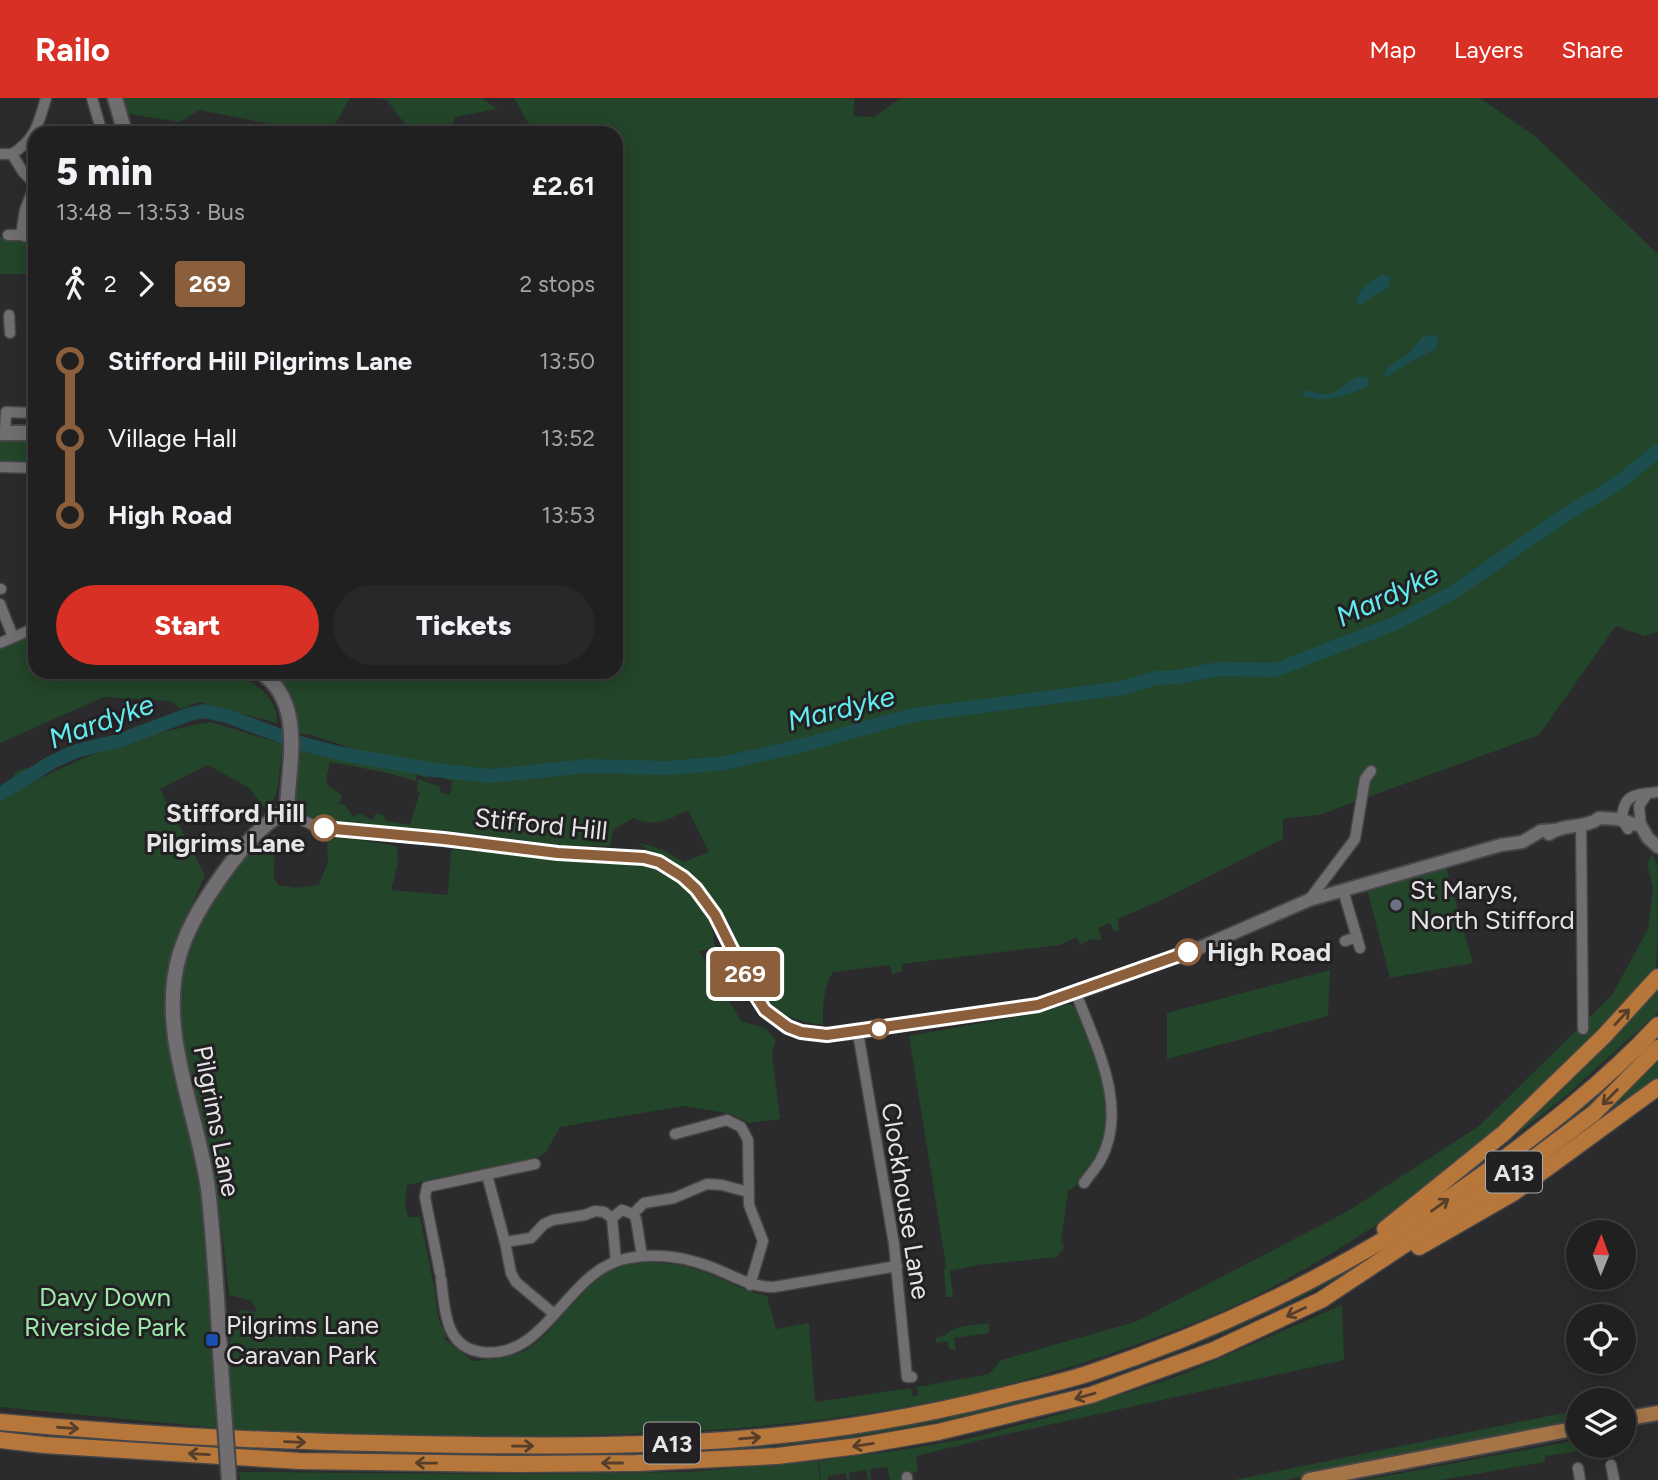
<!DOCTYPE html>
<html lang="en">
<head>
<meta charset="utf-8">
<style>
	:root { --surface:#202021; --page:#28282a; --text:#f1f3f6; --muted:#a2a3a5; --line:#3d3e3f; --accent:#d93025 }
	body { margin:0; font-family:Figtree,sans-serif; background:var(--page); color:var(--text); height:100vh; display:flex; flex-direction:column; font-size:26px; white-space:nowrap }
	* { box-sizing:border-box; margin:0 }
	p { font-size:23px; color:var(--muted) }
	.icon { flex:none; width:38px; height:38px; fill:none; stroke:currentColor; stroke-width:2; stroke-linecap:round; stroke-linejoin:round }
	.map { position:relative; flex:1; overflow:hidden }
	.sheet { position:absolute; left:28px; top:28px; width:595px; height:553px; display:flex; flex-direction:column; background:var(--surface); border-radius:21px; box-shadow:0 4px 18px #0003,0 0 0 2px var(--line) }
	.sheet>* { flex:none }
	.badge { padding:0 14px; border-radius:5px; font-size:24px; line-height:46px }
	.needle { width:46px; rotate:1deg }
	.controls { position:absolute; left:1566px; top:1122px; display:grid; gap:14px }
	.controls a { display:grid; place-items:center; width:70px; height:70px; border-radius:50%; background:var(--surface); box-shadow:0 4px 18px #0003,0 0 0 2px var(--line); font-size:35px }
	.map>.badge { position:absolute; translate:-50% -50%; box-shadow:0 0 0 4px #fff }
	.legs { display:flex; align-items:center; gap:10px; height:77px; padding:0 28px; font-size:23px }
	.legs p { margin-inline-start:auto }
	.headline { display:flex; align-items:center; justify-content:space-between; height:119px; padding:0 28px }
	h1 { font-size:38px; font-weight:800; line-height:52px }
	.cta { display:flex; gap:14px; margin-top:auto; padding:14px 28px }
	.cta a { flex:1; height:80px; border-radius:42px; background:var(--accent); color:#fff; font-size:28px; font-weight:800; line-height:80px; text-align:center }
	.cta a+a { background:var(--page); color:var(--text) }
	ul { padding:0 28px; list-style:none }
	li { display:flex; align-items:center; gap:24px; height:77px; font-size:26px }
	li i { display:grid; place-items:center; width:10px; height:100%; margin:0 9px; background:currentColor }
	li i::after { content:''; width:18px; height:18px; margin:-9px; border:5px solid; border-radius:50%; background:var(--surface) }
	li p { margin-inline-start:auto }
	li:first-child i { background:linear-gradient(#0000 50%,currentColor 0) }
	li:last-child i { background:linear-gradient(currentColor 50%,#0000 0) }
	header { display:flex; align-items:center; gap:42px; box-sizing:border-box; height:98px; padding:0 35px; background:var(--accent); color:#fff }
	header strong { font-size:33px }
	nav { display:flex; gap:38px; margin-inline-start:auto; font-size:24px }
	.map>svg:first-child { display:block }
	.green { fill:#234529 }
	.water { fill:#1c4e4f }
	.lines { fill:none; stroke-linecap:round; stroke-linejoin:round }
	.river { stroke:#1c4e4f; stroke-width:14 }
	.minor-casing { stroke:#464547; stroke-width:13 }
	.tertiary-casing { stroke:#464547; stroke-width:16 }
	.secondary-casing { stroke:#464547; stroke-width:18 }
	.primary-casing { stroke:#464547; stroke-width:18 }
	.trunk-casing { stroke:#464547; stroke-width:19 }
	.minor { stroke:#706e71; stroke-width:10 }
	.tertiary { stroke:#706e71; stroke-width:12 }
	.secondary { stroke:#706e71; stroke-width:14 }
	.primary { stroke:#a57548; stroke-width:14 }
	.trunk { stroke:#b7773a; stroke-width:16 }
	.secondary-bridge-casing { stroke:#464547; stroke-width:18; stroke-linecap:butt }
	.secondary-bridge { stroke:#706e71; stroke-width:14 }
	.oneway { stroke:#563e2b }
	.line-1-casing { stroke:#fff; stroke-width:16 }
	.line-1 { stroke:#8b5e3c; stroke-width:10 }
	.stop-1-dot { fill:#fff; stroke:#8b5e3c; stroke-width:3.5 }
	.worship-dot { fill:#6b7280; stroke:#222023; stroke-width:2.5 }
	.transit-dot { fill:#1a4fb4; stroke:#222023; stroke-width:2.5 }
	.labels { text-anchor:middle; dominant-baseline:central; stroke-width:6; stroke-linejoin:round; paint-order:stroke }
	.shield { fill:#222023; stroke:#abaaac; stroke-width:2 }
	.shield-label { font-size:24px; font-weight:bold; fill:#e6e5e6 }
	.stop-label { font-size:26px; font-weight:bold; fill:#e6e5e6; stroke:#222023; text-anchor:end }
	.street-label { font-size:26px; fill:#e6e5e6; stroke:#222023 }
	.poi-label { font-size:26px; fill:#e6e5e6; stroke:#222023; text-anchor:start }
	.park-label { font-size:26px; fill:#9ce9a8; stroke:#222023 }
	.water-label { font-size:28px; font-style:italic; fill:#63ecef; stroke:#222023 }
</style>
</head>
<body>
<header>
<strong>Railo</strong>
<nav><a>Map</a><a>Layers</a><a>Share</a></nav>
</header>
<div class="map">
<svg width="1658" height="1382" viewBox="0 0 1658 1382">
	<rect width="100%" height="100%" fill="#2b2a2c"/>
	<g class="green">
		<path d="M124,0h226l-20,35h-15l-115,-23 -21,12 -50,-8z"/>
		<path d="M374,0h108l15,11 -42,8 -6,16c-42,0 -38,-1 -62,-33z"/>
		<path d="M514,0h341l-2,18 21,1 27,-19h579l56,39 122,117v378l-14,4 -28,-10 -77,109 -220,80 -32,3 -4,2v19l-119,60 -46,20 1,12h-5l-4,-8 -12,5 4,12 -11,-1 -11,6 -3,-8 -18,8 -157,19v7l-10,3 -2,-9 -57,7c-10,16 -10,34 -10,53 -64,-8 -67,-42 -90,-93 -5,-12 -15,-25 -24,-35 -13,-17 -53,-41 -72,-55l26,8 21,12 25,-10 -21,-42c-21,10 -31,18 -55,8l-20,12 -3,16h-40l-124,-15 -96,-7 -39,-5 -19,-14 7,-61c43,12 89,17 131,31l-2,3 -12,-3v6l-33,-9 -53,-10c-5,24 -8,20 12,33l-3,9 6,1 8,12 6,-4 14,7 2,-6h7l5,7 23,4 10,-33h-3l1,-13 23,8 -1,5 10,3 2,-14 -144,-47h-12l-5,-37 -19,-25h344v-539h-82z"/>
		<path d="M0,139l35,6v31h-35z"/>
		<path d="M35,343v23l-35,-1v-21z"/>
		<path d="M35,531v43h195c24,11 47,21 47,51l-79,-21 -18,7 -9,-8 -67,-4 -104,46v-99z"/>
		<path d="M211,624l72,22 -6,49 -10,18 -18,-23 -41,-23 -48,24 45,86 -33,76 28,238 18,239 -218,-21v-620l4,-1 3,7 7,-20 11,-5 10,1 2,11c55,-28 113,-48 174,-58z"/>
		<path d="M275,736l-1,44 4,7 17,3 24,-3 9,-23 -1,-23 14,-2 56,9 1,18 -7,26 57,5 3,-46 176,15 18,-3 20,8 21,15 26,43 3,21 -16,3 42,70 24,7 11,12 -4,13 8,66 -31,4 -18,-9 -47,-8 -124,21 -14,25 -9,6 -130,27 -2,19 3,13h12l15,75 3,26 9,19 -4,1 30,23c14,-2 42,-4 53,-11 43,-28 62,-90 123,-88 17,1 36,3 53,9 22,8 41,20 65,25l9,33 33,-6 6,79 96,-14 1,8 6,-1 -1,-8 72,-13 12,-14 134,-38 213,-111 131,-85 133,-131 36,-66 5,-42 -6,-23 5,-10 6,12c0,21 0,84 -2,100 -6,15 -21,27 -32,39 -44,49 -92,98 -144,140 -28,22 -55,46 -85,67 -43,30 -89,58 -136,82 -39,20 -82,36 -124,51 -199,73 -389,89 -600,91 -100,1 -201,-1 -301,-7 -2,-35 -13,-89 6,-119l17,2 -5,-11 -23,-6c-5,-53 -11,-100 -23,-153 -11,-49 -28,-102 -25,-153 2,-38 23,-78 45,-107 14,-18 28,-39 49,-48z"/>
		<path d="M1446,769l27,96 -83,15 -23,-89z"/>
		<path d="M1330,872l-2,46 -161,43v-46z"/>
		<path d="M1658,885v29l-3,3 -88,80 -98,77 -1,-3z"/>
		<path d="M1069,906l6,2 5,8c17,46 41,93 19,141 -8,16 -16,27 -31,36l-7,51 3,4 -2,6h-2l-3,5 -79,8 -28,6 3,26h-7l-2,-26 2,-6 -37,-229 122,-22z"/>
		<path d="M1658,935v7c-41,38 -81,79 -126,111 -43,32 -89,64 -134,92 -236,144 -511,212 -786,210l281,-26 107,-23 351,-140z"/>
		<path d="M1658,964v20l-142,99 42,-32z"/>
		<path d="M1342,1207l2,55 -350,77 -78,19 2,16 -15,3 -1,5h-12l-3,-13 -17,2 1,11h-3l-2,-10 -17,3v7h-2l-2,-7 -17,3v4h-7l-2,-19 88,-12 64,-11 93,-25 115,-37z"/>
		<path d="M989,1225v10l-35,5 2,12 -7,-1 -2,-8 -11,2v-5l10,-3c9,-11 28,-9 43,-12z"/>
		<path d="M1578,1312v8l-37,12 -257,50h-50z"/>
		<path d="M1578,1342v6h39l-72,10v6l-103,18h-78z"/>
		<path d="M818,1363l2,19h-580l-1,-8 261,2 187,-2z"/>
	</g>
	<g class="water">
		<path d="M1382,177l6,1 3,3 -2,8 -29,18h-4c-1,-13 14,-25 26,-30z"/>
		<path d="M1433,236l6,5 -3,10 -28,14 -23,15 -1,-4 5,-8 18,-11 15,-18z"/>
		<path d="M1357,279h10l2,9c-20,8 -41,17 -64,11l-3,-3 4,-4c33,11 27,-1 51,-13z"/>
	</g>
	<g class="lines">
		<path class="river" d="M0,696l52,-32 24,-11 42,-10 72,-27 14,-3 23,5 76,28 40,10 91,16 57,6 96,-10 82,2 56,-5 75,-17 113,-31 209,-27 34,-10 21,-1 42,-8 57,1 120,-47 56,-30 110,-76 56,-34 40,-32"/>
		<defs>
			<g id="minor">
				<path d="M92,0l10,35"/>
				<path d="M0,56h12l11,18 12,12"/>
				<path d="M12,56c23,-14 27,-31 34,-56"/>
				<path d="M8,137h13"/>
				<path d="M34,141l-13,-4 4,-25 10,-26"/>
				<path d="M9,217l1,18"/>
				<path d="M5,335l1,-21 29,1"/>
				<path d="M0,369l35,1"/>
				<path d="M0,491h1"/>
				<path d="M0,506l13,33"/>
				<path d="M0,545l35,-15"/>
				<path d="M287,713c9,5 18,11 28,15 16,6 35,5 52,7 27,2 53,3 79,6 43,4 85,12 127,15 28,2 62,-2 89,10 75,34 70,153 142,168 35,8 71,-2 105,-7 56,-8 113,-14 167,-32 19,51 54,115 24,168 -4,7 -11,15 -16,22"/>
				<path d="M1581,726l2,205"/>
				<path d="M1641,728l-2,-20 8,-12"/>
				<path d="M1628,731l-6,-9c1,-28 15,-25 36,-28"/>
				<path d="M1343,792l17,58"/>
				<path d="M1309,802l46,-61 10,-60 6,-8"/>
				<path d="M1345,843l12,-4"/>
				<path d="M858,935l36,211 13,133h5"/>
				<path d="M675,1036l52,-14 14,7 7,13 1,65 14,36 -13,44"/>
				<path d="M487,1077l18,67 6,31 5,9 38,32"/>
				<path d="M633,1116l3,5 6,37"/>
				<path d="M612,1120l4,43"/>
				<path d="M505,1144l26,-4 13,-14 9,-4 32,-5 10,-4 9,1 8,6 10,-8 11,4 11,-11 30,-5 33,-14 15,1 26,7"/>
				<path d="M440,1175l-15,-76 2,-10 108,-23"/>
				<path d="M441,1181c4,29 3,68 40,73 67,9 85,-84 148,-94 33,-6 65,1 94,14 18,8 31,15 51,15l123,-21"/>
				<path d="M1611,1367l3,15"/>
				<path d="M1578,1370l2,12"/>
				<path d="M907,1382v-3"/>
			</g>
			<g id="tertiary">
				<path d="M1549,736c14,-11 37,-5 50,-16l19,1 23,7 7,12 10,9"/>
				<path d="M1076,895l123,-45 110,-48 192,-55 21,-3 19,-11 13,-1"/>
			</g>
			<g id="secondary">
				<path d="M115,0l10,35"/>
				<path d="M0,335h35"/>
				<path d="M223,1298c-5,-69 -7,-139 -15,-207 -10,-77 -52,-158 -28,-236 9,-29 26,-55 43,-79 16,-22 39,-52 64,-63 1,-46 19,-109 -27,-139"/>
			</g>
			<g id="primary">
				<path d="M1624,1321l34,-6"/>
				<path d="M1309,1382l269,-52"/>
			</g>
			<g id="trunk">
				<path d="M1385,1131l119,-96 100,-97 54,-59"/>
				<path d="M1419,1149l94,-54 145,-106"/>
				<path d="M0,1324c139,13 278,20 417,22 92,2 184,3 276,-2 104,-5 207,-21 308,-46 28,-7 58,-13 86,-22 140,-46 276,-113 395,-199 62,-46 124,-94 176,-150"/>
				<path d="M0,1342l44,5 256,16 219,3 118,-1 140,-7 81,-10 80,-14 153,-37 123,-45 107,-50 201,-133 72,-54 64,-65"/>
			</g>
		</defs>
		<use href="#minor" class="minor-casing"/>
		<use href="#tertiary" class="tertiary-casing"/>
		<use href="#secondary" class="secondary-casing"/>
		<use href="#primary" class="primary-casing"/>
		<use href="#trunk" class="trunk-casing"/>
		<use href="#minor" class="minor"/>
		<use href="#tertiary" class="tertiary"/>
		<use href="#secondary" class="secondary"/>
		<use href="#primary" class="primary"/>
		<use href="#trunk" class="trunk"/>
		<defs>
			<path id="secondary-bridge" d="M223,1298l6,84"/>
		</defs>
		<use href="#secondary-bridge" class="secondary-bridge-casing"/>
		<use href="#secondary-bridge" class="secondary-bridge"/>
	</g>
	<defs><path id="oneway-shaft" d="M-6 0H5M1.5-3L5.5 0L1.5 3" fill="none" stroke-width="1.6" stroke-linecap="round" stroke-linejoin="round" transform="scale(1.75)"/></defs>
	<g class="oneway">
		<use href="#oneway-shaft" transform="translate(1622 919) rotate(-47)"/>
		<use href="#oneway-shaft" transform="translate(1610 999) rotate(135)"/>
		<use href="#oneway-shaft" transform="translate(1440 1107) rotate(-35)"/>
		<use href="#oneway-shaft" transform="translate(1296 1214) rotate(155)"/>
		<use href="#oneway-shaft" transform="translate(1085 1298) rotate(164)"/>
		<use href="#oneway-shaft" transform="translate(68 1330) rotate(4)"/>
		<use href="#oneway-shaft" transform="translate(750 1340) rotate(-5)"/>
		<use href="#oneway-shaft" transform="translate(295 1344) rotate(2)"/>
		<use href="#oneway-shaft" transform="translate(863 1347) rotate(171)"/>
		<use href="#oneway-shaft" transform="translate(523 1348) rotate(-1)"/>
		<use href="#oneway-shaft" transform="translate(199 1356) rotate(-177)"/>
		<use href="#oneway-shaft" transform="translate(426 1365) rotate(-179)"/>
		<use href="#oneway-shaft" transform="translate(612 1365) rotate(180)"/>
	</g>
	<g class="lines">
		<defs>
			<path id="line-1" d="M324,730l120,11 114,14 86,5 15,4 24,15 13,12 19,26 39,78 11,17 23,17 13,5 26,3 211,-30 150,-53"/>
		</defs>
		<use href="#line-1" class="line-1-casing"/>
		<use href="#line-1" class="line-1"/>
	</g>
	<g class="stop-1-dot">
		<circle cx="324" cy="730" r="12"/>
		<circle cx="1188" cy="854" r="12"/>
		<circle cx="879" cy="931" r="9"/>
	</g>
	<circle class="worship-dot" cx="1396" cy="807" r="7"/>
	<rect class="transit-dot" x="205" y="1235" width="14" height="14" rx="3.5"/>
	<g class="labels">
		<g class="shield">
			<rect x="1486" y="1053.5" width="56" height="41" rx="5"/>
			<rect x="644" y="1324.5" width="56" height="41" rx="5"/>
		</g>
		<g class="shield-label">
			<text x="1514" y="1074">A13</text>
			<text x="672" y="1345">A13</text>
		</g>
		<g class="stop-label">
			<text x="305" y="715">Stifford Hill<tspan x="305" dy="30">Pilgrims Lane</tspan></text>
			<text x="1207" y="854" text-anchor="start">High Road</text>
		</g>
		<g class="street-label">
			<text transform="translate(541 726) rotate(6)">Stifford Hill</text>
			<text transform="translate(217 1023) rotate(79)">Pilgrims Lane</text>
			<text transform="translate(906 1103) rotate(81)">Clockhouse Lane</text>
		</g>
		<g class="poi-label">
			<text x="1410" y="792">St Marys,<tspan x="1410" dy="30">North Stifford</tspan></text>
			<text x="226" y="1227">Pilgrims Lane<tspan x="226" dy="30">Caravan Park</tspan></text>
		</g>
		<g class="park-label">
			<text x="105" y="1199">Davy Down<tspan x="105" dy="30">Riverside Park</tspan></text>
		</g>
		<g class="water-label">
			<text transform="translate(1387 497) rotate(-25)">Mardyke</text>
			<text transform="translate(841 610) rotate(-14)">Mardyke</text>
			<text transform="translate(101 623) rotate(-20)">Mardyke</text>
		</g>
	</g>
</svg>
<div class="controls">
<a><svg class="needle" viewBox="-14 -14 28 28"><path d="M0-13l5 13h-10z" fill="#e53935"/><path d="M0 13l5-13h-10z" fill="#a2a3a5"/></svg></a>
<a><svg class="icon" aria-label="locate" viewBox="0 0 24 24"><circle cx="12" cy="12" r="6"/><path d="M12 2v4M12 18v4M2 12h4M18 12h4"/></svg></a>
<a><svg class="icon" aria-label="layers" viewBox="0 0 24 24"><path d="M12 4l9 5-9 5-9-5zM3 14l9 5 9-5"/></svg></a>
</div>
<b class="badge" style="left:745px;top:876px;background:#8b5e3c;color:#fff">269</b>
<section class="sheet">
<div class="headline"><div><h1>5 min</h1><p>13:48 – 13:53 · Bus</p></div><b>£2.61</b></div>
<div class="legs"><svg class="icon" aria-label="walk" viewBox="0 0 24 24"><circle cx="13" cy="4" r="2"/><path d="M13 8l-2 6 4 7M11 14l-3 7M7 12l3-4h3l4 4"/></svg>2<svg class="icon" aria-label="forward" viewBox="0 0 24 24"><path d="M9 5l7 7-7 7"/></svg><b class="badge" style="background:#8b5e3c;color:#fff">269</b><p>2 stops</p></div>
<ul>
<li><i style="color:#8b5e3c"></i><b>Stifford Hill Pilgrims Lane</b><p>13:50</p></li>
<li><i style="color:#8b5e3c"></i><span>Village Hall</span><p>13:52</p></li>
<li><i style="color:#8b5e3c"></i><b>High Road</b><p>13:53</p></li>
</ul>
<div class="cta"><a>Start</a><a>Tickets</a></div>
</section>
</div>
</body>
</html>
